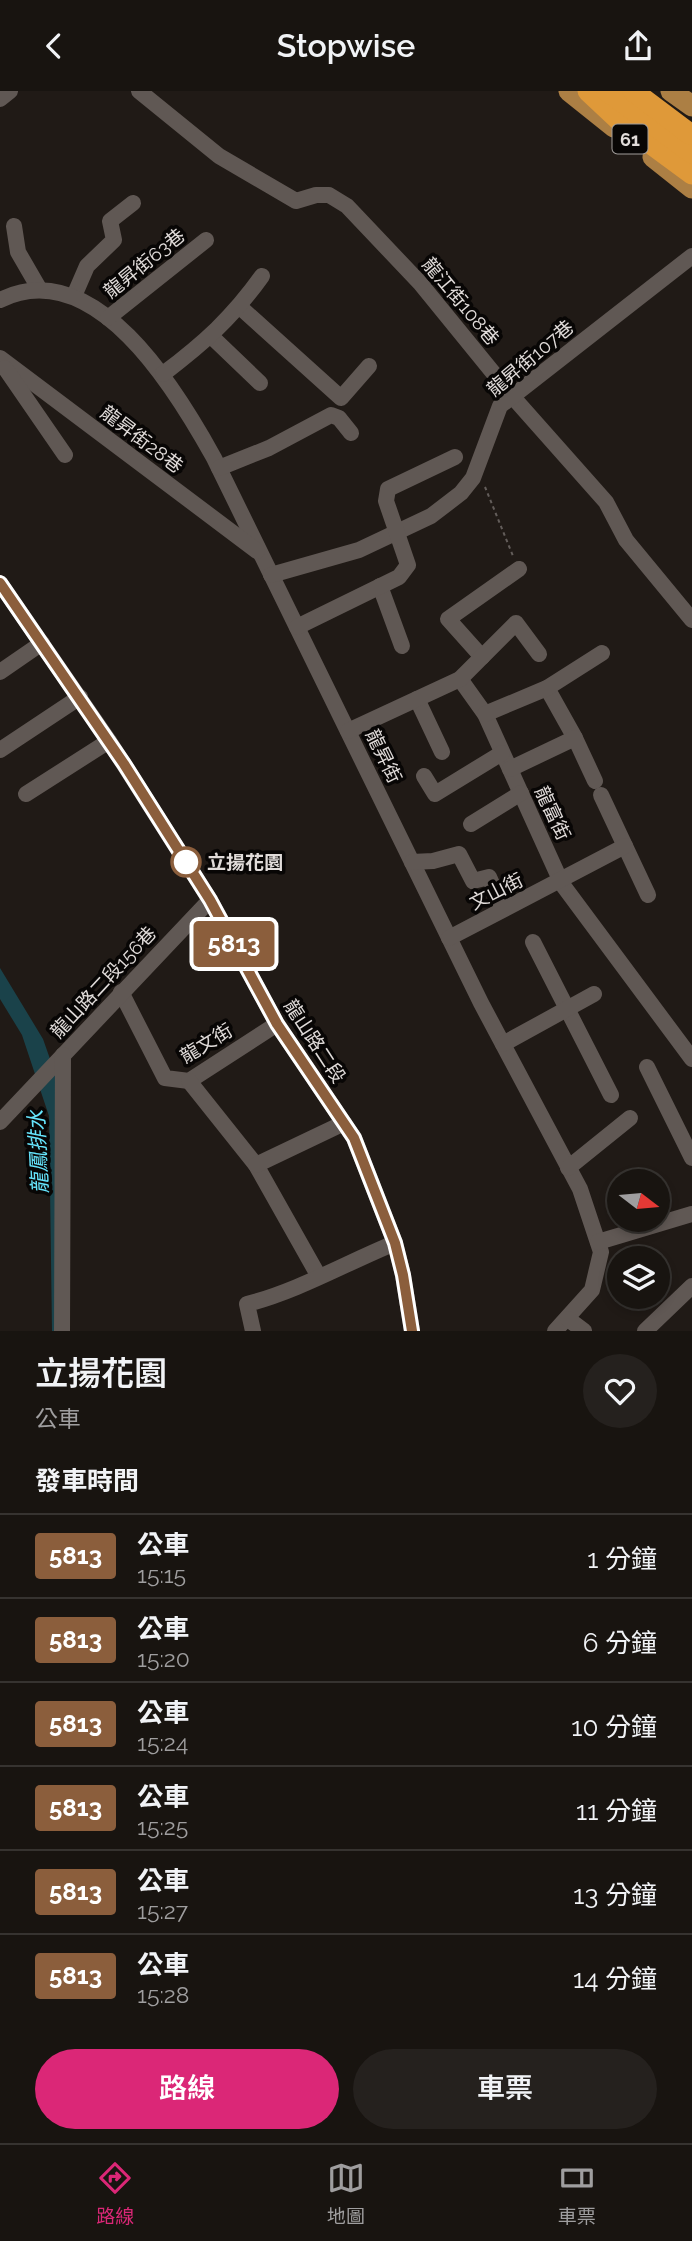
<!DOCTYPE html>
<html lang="zh-TW">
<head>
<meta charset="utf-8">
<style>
	:root { --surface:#181410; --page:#25211e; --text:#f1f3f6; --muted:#9f9e9f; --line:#363330; --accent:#db2777 }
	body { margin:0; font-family:Raleway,"Noto Sans TC",sans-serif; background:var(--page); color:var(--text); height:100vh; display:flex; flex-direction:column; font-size:26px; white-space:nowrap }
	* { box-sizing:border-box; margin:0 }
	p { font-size:23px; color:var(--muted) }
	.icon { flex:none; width:38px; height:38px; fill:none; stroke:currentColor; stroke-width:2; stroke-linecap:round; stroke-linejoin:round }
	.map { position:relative; height:1240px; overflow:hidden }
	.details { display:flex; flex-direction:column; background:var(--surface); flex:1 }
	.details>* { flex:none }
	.badge { padding:0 14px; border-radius:5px; font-size:24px; line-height:46px }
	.needle { width:46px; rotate:106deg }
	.fabs { position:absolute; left:607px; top:1078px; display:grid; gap:14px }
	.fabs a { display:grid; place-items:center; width:63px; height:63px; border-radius:50%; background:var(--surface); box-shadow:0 4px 10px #0003,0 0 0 2px var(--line); font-size:35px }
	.map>.badge { position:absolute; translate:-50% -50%; box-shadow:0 0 0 4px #fff }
	h2 { padding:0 35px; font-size:26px; line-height:63px }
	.round { display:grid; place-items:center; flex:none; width:74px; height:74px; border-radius:37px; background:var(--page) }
	.summary { display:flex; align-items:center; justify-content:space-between; height:119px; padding:0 35px }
	h1 { font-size:33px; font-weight:600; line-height:52px }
	.cta { display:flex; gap:14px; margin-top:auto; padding:14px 35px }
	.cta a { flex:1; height:80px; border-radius:42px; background:var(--accent); color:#fff; font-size:28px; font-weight:600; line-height:80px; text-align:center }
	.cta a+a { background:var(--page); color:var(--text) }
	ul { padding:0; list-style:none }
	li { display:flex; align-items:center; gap:21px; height:84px; padding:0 35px; border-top:2px solid var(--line) }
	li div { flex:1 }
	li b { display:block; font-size:26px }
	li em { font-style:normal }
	li .badge { min-width:77px; font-weight:700; text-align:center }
	header { display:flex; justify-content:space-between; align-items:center; height:91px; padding:0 35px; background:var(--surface); font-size:32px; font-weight:600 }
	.tab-bar { display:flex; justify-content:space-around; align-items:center; height:98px; border-top:2px solid var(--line); background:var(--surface); font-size:19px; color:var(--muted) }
	.tab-bar a { display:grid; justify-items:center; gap:4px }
	.tab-bar .current { color:var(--accent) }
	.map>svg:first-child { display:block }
	.water { fill:#1a424a }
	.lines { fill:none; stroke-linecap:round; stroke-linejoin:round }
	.path { stroke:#635d5a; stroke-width:2; stroke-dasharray:3.5 3.5; stroke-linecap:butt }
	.minor { stroke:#605854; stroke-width:16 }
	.major { stroke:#ac7f44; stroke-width:21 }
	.highway { stroke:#df9939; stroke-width:21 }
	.line-casing { stroke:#fff; stroke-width:16 }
	.line { stroke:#8b5e3c; stroke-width:10 }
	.stop-dot { fill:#fff; stroke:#8b5e3c; stroke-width:3.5 }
	.labels { text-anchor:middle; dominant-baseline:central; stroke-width:7; stroke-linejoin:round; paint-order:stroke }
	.shield { fill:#080605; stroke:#a09c9a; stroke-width:2 }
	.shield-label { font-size:18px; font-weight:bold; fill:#e1dcda }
	.street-label { font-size:19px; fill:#e1dcda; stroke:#080605 }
	.stop-label { font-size:19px; font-weight:bold; fill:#e1dcda; stroke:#080605; text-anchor:start }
	.water-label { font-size:21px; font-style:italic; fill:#66e5fd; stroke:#080605 }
</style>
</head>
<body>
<header><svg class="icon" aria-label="back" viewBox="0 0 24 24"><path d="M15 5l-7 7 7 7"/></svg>Stopwise<svg class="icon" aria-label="share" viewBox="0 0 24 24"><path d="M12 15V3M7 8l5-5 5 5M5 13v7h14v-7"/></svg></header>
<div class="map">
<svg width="692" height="1240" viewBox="0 0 692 1240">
	<rect width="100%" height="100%" fill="#201a16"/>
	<path class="water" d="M0,877l43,71 19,54 6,238h-16l-3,-215 -27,-81 -22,-36z"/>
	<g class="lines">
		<path class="path" d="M485,396l28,69"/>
		<g class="minor">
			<path d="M139,0l80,65 77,45 20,-6h13l18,11 73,77 92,113 94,106 20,38 66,80"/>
			<path d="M0,8l10,-8"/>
			<path d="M14,135l4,26 22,38"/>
			<path d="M74,205l13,-30 27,-26 -4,-19 23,-18"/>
			<path d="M0,209c95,-47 177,91 214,158l267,545 99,186 21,63 -9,38 -37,41"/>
			<path d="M240,216l101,91 28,-32"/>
			<path d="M108,227l98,-78"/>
			<path d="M212,246l48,46"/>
			<path d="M0,267l257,193"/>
			<path d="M5,277l60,87"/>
			<path d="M163,283c41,-31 69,-56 99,-98"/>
			<path d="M219,377l50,-20 62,-33 8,3 12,15"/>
			<path d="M271,484l88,-25 72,-34 30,-23 12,-15 27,-72 192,-150"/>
			<path d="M0,492l109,158 101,159 67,124 77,114 41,105 8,32 9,56"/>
			<path d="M380,495l22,60"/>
			<path d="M297,536l102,-50 9,-12 -22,-64 2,-12 67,-32"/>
			<path d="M482,566l-34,-38 71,-50"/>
			<path d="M0,581l42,-29"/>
			<path d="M460,588l25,35 77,170 130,175"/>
			<path d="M547,597l28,50"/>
			<path d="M417,608l25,53"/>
			<path d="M485,623l62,-26 55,-35"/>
			<path d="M348,640l112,-52 56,-56 23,31"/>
			<path d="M0,659l80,-53"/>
			<path d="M510,678l65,-31 20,43"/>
			<path d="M424,685l11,18 67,-41"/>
			<path d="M26,703l83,-53"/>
			<path d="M601,704l47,100"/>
			<path d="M471,733l50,-31"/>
			<path d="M412,771l21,-1 26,-7 14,27 16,-4 11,25"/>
			<path d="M449,847l176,-92"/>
			<path d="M533,851l78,153"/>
			<path d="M121,901l44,86 24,3 88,-57"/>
			<path d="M503,953l91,-50"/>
			<path d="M647,976l45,91"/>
			<path d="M189,990l67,84 62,110"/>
			<path d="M0,1031l210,-222"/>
			<path d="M256,1074l88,-42"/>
			<path d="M568,1077l62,-50"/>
			<path d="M598,1151l94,-28"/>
			<path d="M568,1228l16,12"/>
			<path d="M62,1240l1,-276"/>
			<path d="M253,1240l-6,-27c51,-13 99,-41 148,-61"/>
			<path d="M645,1240l47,-45"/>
		</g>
		<g class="major">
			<path d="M569,0l45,36"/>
			<path d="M671,0l21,15"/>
			<path d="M653,66l39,31"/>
		</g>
		<g class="highway">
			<path d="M588,0l32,30 72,53"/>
			<path d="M607,0l85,62"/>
			<path d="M633,0l57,43"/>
		</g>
	</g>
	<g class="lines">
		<defs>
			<path id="line" d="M0,492l124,181 86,136 67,124 77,114 41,105 8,32 9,56"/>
		</defs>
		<use href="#line" class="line-casing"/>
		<use href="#line" class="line"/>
	</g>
	<circle class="stop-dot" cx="186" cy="771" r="14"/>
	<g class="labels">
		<rect class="shield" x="612.5" y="33.5" width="35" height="29" rx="5"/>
		<g class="shield-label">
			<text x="630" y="48">61</text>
		</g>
		<g class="street-label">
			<text transform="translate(144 172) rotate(-39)">龍昇街63巷</text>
			<text transform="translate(461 210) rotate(50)">龍江街108巷</text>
			<text transform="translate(530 267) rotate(-40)">龍昇街107巷</text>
			<text transform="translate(142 348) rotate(37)">龍昇街28巷</text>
			<text transform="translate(384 665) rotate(64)">龍昇街</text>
			<text transform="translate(553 722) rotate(65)">龍富街</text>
			<text transform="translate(496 800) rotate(-27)">文山街</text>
			<text transform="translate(103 891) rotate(-47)">龍山路二段156巷</text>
			<text transform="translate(315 950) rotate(57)">龍山路二段</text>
			<text transform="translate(206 952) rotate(-31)">龍文街</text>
		</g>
		<g class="stop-label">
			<text x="207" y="771">立揚花園</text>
		</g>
		<g class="water-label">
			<text transform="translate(38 1061) rotate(-93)">龍鳳排水</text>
		</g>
	</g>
</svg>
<div class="fabs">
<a><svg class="needle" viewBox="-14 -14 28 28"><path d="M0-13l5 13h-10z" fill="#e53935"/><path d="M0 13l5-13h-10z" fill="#9f9e9f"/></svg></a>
<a><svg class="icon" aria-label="layers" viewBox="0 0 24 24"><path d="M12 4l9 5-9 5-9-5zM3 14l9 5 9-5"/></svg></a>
</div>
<b class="badge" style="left:234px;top:853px;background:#8b5e3c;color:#fff">5813</b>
</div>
<section class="details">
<div class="summary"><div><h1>立揚花園</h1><p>公車</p></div><a class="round"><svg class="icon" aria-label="heart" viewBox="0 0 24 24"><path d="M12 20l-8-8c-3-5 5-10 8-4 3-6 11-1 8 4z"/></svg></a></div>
<h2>發車時間</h2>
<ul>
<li><span class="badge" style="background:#8b5e3c;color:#fff">5813</span><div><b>公車</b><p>15:15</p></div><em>1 分鐘</em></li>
<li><span class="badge" style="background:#8b5e3c;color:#fff">5813</span><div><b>公車</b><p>15:20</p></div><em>6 分鐘</em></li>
<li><span class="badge" style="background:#8b5e3c;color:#fff">5813</span><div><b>公車</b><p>15:24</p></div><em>10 分鐘</em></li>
<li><span class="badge" style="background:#8b5e3c;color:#fff">5813</span><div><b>公車</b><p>15:25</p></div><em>11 分鐘</em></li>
<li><span class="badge" style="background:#8b5e3c;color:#fff">5813</span><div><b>公車</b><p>15:27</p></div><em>13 分鐘</em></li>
<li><span class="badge" style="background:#8b5e3c;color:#fff">5813</span><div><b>公車</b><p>15:28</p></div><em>14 分鐘</em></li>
</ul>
<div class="cta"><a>路線</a><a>車票</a></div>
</section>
<nav class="tab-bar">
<a class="current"><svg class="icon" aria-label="directions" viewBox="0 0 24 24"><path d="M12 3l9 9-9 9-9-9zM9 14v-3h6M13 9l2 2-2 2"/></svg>路線</a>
<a><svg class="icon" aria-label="map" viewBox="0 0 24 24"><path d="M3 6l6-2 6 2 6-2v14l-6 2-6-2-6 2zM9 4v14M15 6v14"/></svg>地圖</a>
<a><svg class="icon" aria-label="tickets" viewBox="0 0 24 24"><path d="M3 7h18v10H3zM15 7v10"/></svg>車票</a>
</nav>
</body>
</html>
